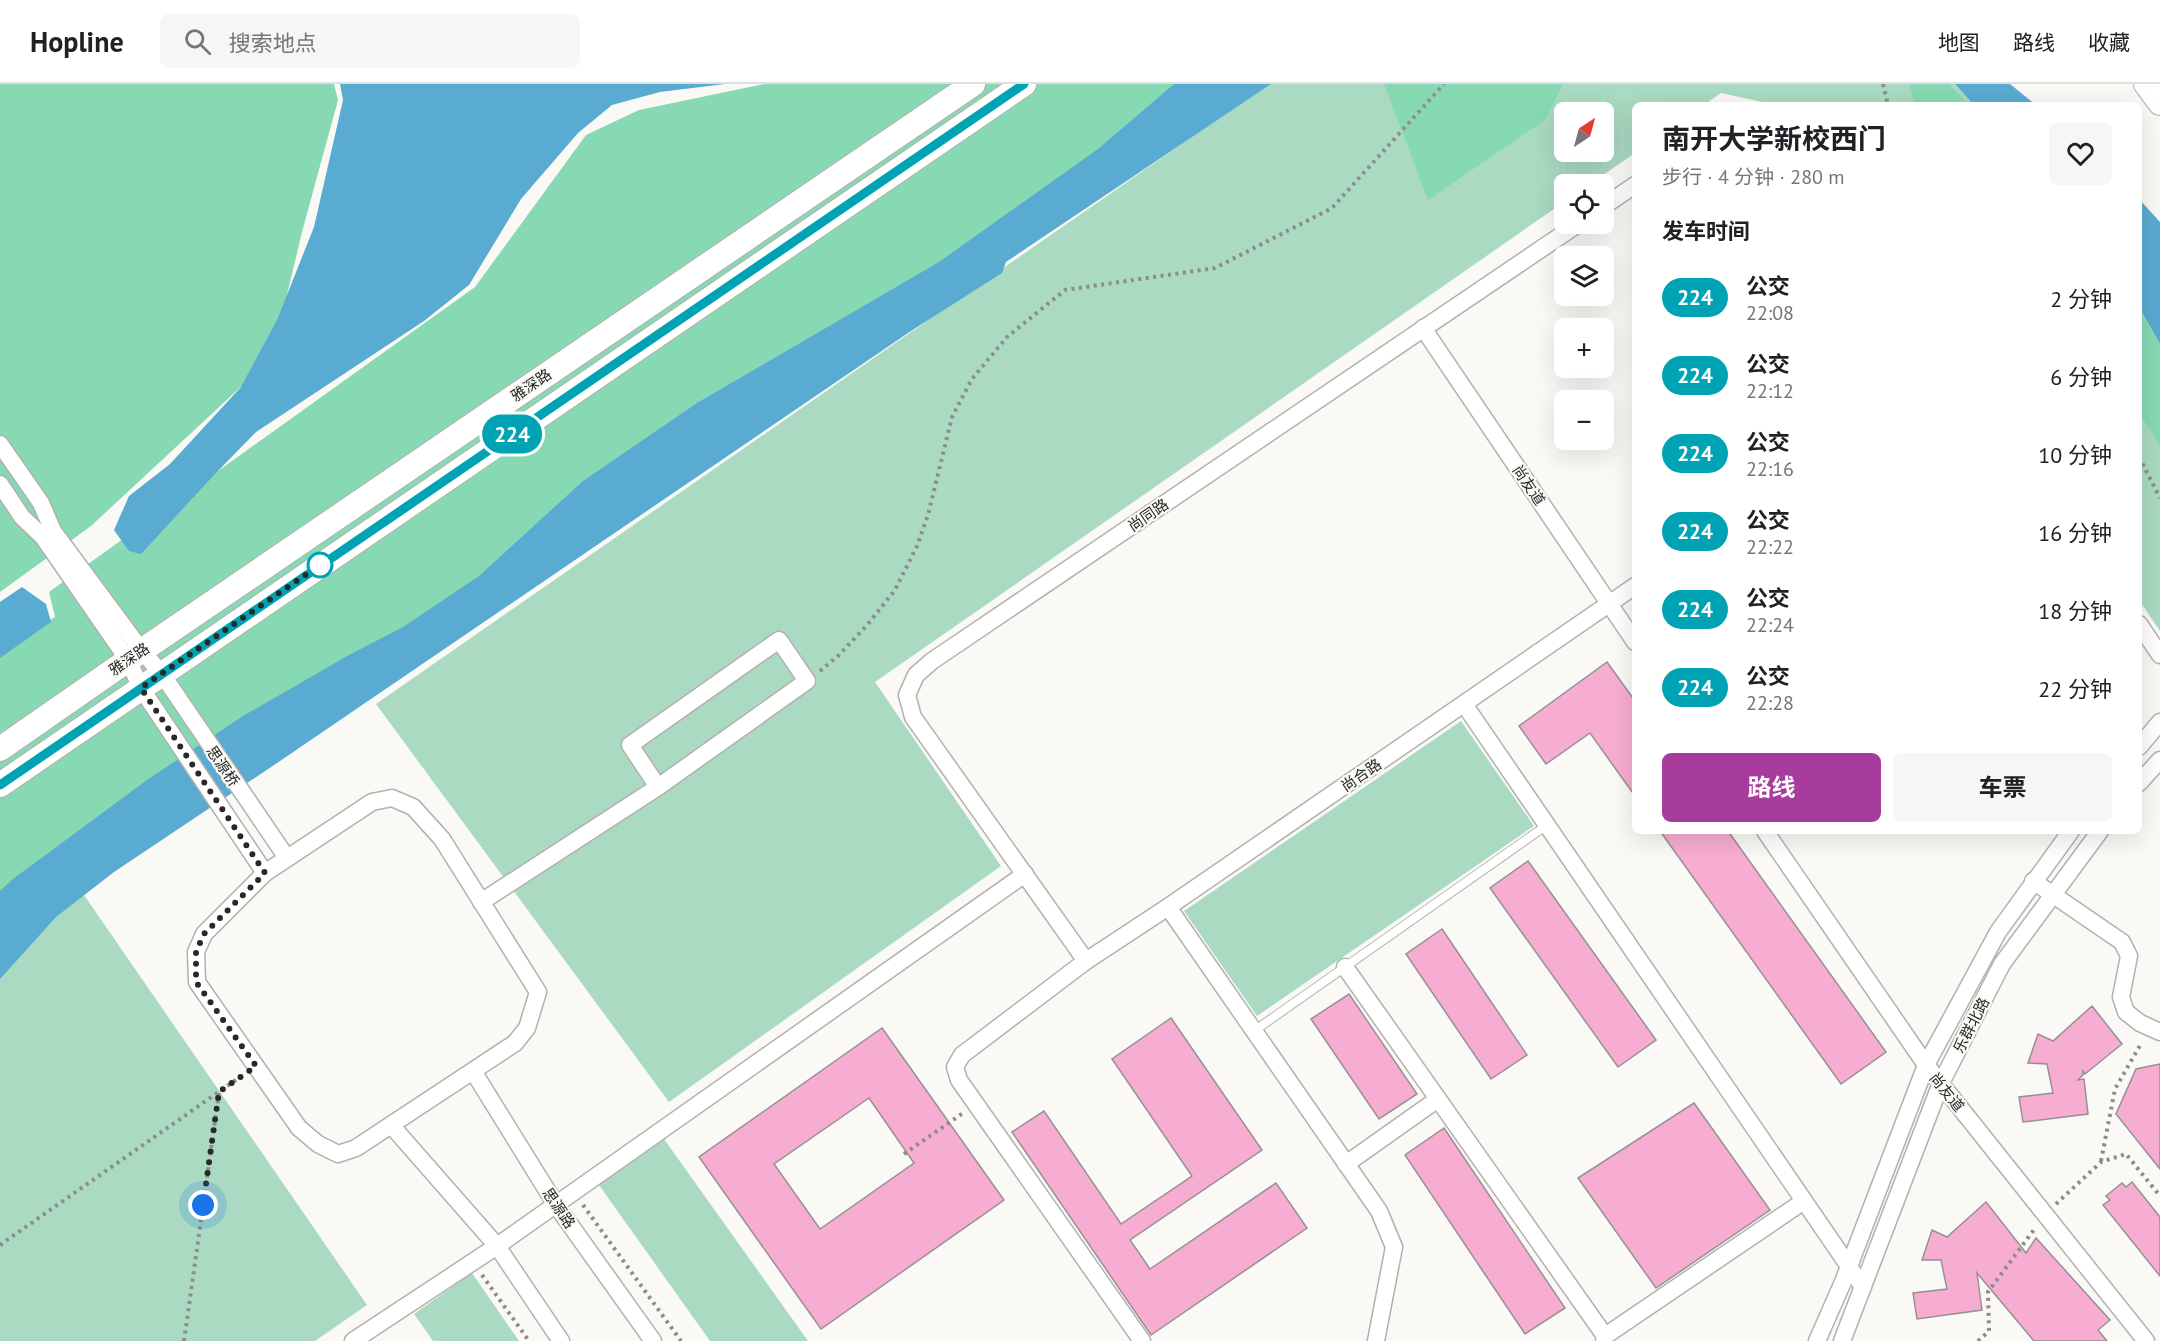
<!DOCTYPE html>
<html lang="zh">
<head>
<meta charset="utf-8">
<style>
	:root { --surface:#fff; --page:#f6f6f6; --text:#202124; --muted:#757577; --line:#e0e0e0; --accent:#a73c9d }
	body { margin:0; font-family:"PT Sans","Noto Sans SC",sans-serif; background:var(--page); color:var(--text); height:100vh; display:flex; flex-direction:column; font-size:22px; white-space:nowrap }
	* { box-sizing:border-box; margin:0 }
	p { font-size:20px; color:var(--muted) }
	.icon { flex:none; width:33px; height:33px; fill:none; stroke:currentColor; stroke-width:2; stroke-linecap:round; stroke-linejoin:round }
	.map { position:relative; flex:1; overflow:hidden }
	.details { position:absolute; left:1632px; top:18px; width:510px; height:732px; display:flex; flex-direction:column; background:var(--surface); border-radius:9px; box-shadow:0 6px 24px #0002 }
	.details>* { flex:none }
	.badge { padding:0 12px; border-radius:20px; font-size:21px; line-height:39px }
	.needle { width:39px; rotate:36deg }
	.controls { position:absolute; left:1554px; top:18px; display:grid; gap:12px }
	.controls a { display:grid; place-items:center; width:60px; height:60px; border-radius:9px; background:var(--surface); box-shadow:0 6px 24px #0002; font-size:30px }
	.you { position:absolute; width:30px; height:30px; margin:-15px; border:4px solid #fff; border-radius:50%; background:#1a73e8; box-shadow:0 0 0 9px #1a73e833 }
	.map>.badge { position:absolute; translate:-50% -50%; box-shadow:0 0 0 3px #fff }
	h2 { padding:0 30px; font-size:22px; line-height:54px }
	.round { display:grid; place-items:center; flex:none; width:63px; height:63px; border-radius:9px; background:var(--page) }
	.head { display:flex; align-items:center; justify-content:space-between; height:102px; padding:0 30px }
	h1 { font-size:28px; font-weight:700; line-height:45px }
	.cta { display:flex; gap:12px; margin-top:auto; padding:12px 30px }
	.cta a { flex:1; height:69px; border-radius:9px; background:var(--accent); color:#fff; font-size:24px; font-weight:700; line-height:69px; text-align:center }
	.cta a+a { background:var(--page); color:var(--text) }
	ul { padding:0; list-style:none }
	li { display:flex; align-items:center; gap:18px; height:78px; padding:0 30px }
	li div { flex:1 }
	li b { display:block; font-size:22px }
	li em { font-style:normal }
	li .badge { min-width:66px; font-weight:700; text-align:center }
	header { display:flex; align-items:center; gap:36px; box-sizing:border-box; height:84px; padding:0 30px; background:var(--surface); border-bottom:2px solid var(--line) }
	header strong { font-size:28px }
	nav { display:flex; gap:33px; margin-inline-start:auto; font-size:21px }
	.search { width:420px; height:54px; background:var(--page); display:flex; align-items:center; gap:15px; box-sizing:border-box; padding:0 21px; border-radius:9px; color:var(--muted); font-size:22px }
	.map>svg:first-child { display:block }
	.green { fill:#aadac2; fill-rule:evenodd }
	.forest { fill:#87d9b3 }
	.water { fill:#59abd2 }
	.building { fill:#f7add2; stroke:#959193; stroke-width:1.5; fill-rule:evenodd }
	.lines { fill:none; stroke-linecap:round; stroke-linejoin:round }
	.service-casing { stroke:#b2b1ad; stroke-width:10 }
	.minor-casing { stroke:#b2b1ad; stroke-width:19 }
	.secondary-casing { stroke:#b2b1ad; stroke-width:26 }
	.path { stroke:#8c8c89; stroke-width:4; stroke-dasharray:3 4.5; stroke-linecap:butt }
	.service { stroke:#fff; stroke-width:8 }
	.minor { stroke:#fff; stroke-width:16 }
	.secondary { stroke:#fff; stroke-width:24 }
	.line-casing { stroke:#fff; stroke-width:14 }
	.line { stroke:#00a3b4; stroke-width:9 }
	.walk { stroke:#282827; stroke-width:6; stroke-dasharray:0 10.8 }
	.stop-dot { fill:#fff; stroke:#00a3b4; stroke-width:3 }
	.labels { text-anchor:middle; dominant-baseline:central; stroke-width:4.5; stroke-linejoin:round; paint-order:stroke }
	.street-label { font-size:15px; fill:#282827; stroke:#faf9f5 }
</style>
</head>
<body>
<header>
<strong>Hopline</strong>
<div class="search"><svg class="icon" aria-label="search" viewBox="0 0 24 24"><circle cx="10" cy="10" r="6"/><path d="M15 15l6 6"/></svg>搜索地点</div>
<nav><a>地图</a><a>路线</a><a>收藏</a></nav>
</header>
<div class="map">
<svg width="2160" height="1257" viewBox="0 0 2160 1257">
	<rect width="100%" height="100%" fill="#faf9f5"/>
	<g class="green">
		<path d="M1268,0h694l19,21h-205l-55,-12 -17,12h-69v48l-45,31h-26v18l-689,480 126,184 -332,236 -293,-398zM1564,28h40v40h-40z"/>
		<path d="M2139,213l21,33v301l-21,-31z"/>
		<path d="M1461,637l73,105 -277,190 -73,-105z"/>
		<path d="M84,811l283,410 -52,36h-315v-386z"/>
		<path d="M664,1055l144,202h-98l-111,-156z"/>
		<path d="M472,1189l47,68h-86l-19,-27z"/>
	</g>
	<g class="forest">
		<path d="M0,0h334l4,16 -36,132 -30,126 -181,168 -91,66z"/>
		<path d="M764,0h457l-1221,831v-266l55,-32 -6,-25 426,-305 111,-152 53,-25z"/>
		<path d="M1384,0h179l-18,36 -117,80z"/>
		<path d="M1909,0h40l20,21h-54z"/>
		<path d="M2139,226l21,35v103l-7,-15 -14,-19z"/>
	</g>
	<g class="water">
		<path d="M340,0h385l-65,8 -48,13 -34,28 -57,66 -52,86 -45,36 -168,111 -42,43 -73,79 -12,-3 -15,-21 15,-34 41,-32 71,-77 36,-67 37,-93 29,-127z"/>
		<path d="M1174,0h97l-265,178 -4,11 -91,58 -631,430 -166,111 -58,45 -56,62v-88l13,-12 134,-99 96,-64 106,-61 54,-28 76,-51 104,-95 114,-78 242,-141 159,-113z"/>
		<path d="M1955,0h55l26,21h-62z"/>
		<path d="M2139,115l21,23v122l-21,-37z"/>
		<path d="M22,503l24,17 5,18 -51,36v-56z"/>
	</g>
	<g class="building">
		<path d="M1607,578l28,39v95l-45,-63 -44,31 -27,-38z"/>
		<path d="M1660,747h68l158,221 -45,32z"/>
		<path d="M1528,777l128,179 -38,27 -128,-179z"/>
		<path d="M1442,845l85,126 -36,24 -85,-125z"/>
		<path d="M1349,910l68,100 -38,25 -68,-100z"/>
		<path d="M2092,922l30,38 -37,30 -2,-3v4l-5,5 6,-1 4,35 -65,8 -4,-25 34,-4 -6,-29 -19,-1 10,-29 15,7z"/>
		<path d="M1171,934l91,132 -132,90 20,29 126,-86 31,45 -156,107 -139,-203 32,-21 77,113 71,-48 -80,-117z"/>
		<path d="M882,944l122,172 -183,129 -122,-172zM869,1014l45,65 -94,66 -46,-65z"/>
		<path d="M2160,980v105l-44,-55 20,-45z"/>
		<path d="M1694,1019l76,107 -114,78 -78,-110z"/>
		<path d="M1444,1044l121,180 -40,26 -120,-179z"/>
		<path d="M2132,1098l28,35v59l-57,-71 7,-5 -4,-4 16,-13 4,4z"/>
		<path d="M1986,1118l40,51 10,-15 74,82 -12,10 9,11h-73l-57,-68 5,37 -65,9 -4,-26 34,-4 -6,-29h-19l10,-30 15,7z"/>
	</g>
	<g class="lines">
		<defs>
			<path id="service" d="M1254,947l293,-206"/>
			<g id="minor">
				<path d="M1604,122l31,-21"/>
				<path d="M1423,244l212,314"/>
				<path d="M0,360l41,59 12,28 89,120 20,23 125,184"/>
				<path d="M0,400l22,33 21,20 85,123 13,28 124,185"/>
				<path d="M2139,540l21,31"/>
				<path d="M1464,620l399,583"/>
				<path d="M2139,663l21,-25"/>
				<path d="M2139,699l21,-23"/>
				<path d="M392,714l21,9 29,32 96,153 -11,36 -12,15 -159,105 -18,6 -20,-10 -19,-16 -65,-93 -37,-53 -1,-30 8,-18 61,-61 107,-71z"/>
				<path d="M1765,747l161,234 220,276"/>
				<path d="M2033,797l89,61 7,14 -8,41 5,15 14,11 20,9"/>
				<path d="M481,818l177,-115 149,-106 -28,-41 -149,105 28,42"/>
				<path d="M1168,823l211,304 15,36 -18,94"/>
				<path d="M1086,877l-173,-244 -6,-22 9,-20 16,-14 646,-437"/>
				<path d="M1345,883l260,369"/>
				<path d="M473,987l83,134 97,136"/>
				<path d="M391,1041l106,121 64,95"/>
				<path d="M1346,1080l92,-65"/>
				<path d="M353,1257l144,-95 528,-372"/>
				<path d="M1142,1257l-183,-261 -4,-13 7,-12 124,-94 82,-54 467,-321"/>
				<path d="M1604,1257l1,-5 199,-135"/>
				<path d="M1817,1257l26,-59 83,-217 72,-133 73,-101"/>
				<path d="M1842,1257l99,-258 61,-119 98,-133"/>
			</g>
			<g id="secondary">
				<path d="M2146,0l14,19"/>
				<path d="M0,665l128,-89 845,-576"/>
				<path d="M0,701l1024,-701"/>
			</g>
		</defs>
		<use href="#service" class="service-casing"/>
		<use href="#minor" class="minor-casing"/>
		<use href="#secondary" class="secondary-casing"/>
		<g class="path">
			<path d="M1883,0l5,21"/>
			<path d="M2139,373l21,41"/>
			<path d="M820,587l19,-16 29,-31 27,-34 22,-44 11,-31 24,-98 20,-38 35,-42 58,-47 150,-22 117,-60 112,-124"/>
			<path d="M904,1070l59,-41"/>
			<path d="M2101,1077l14,-72 27,-47"/>
			<path d="M2056,1120l45,-42 25,-8 34,42"/>
			<path d="M583,1121l98,136"/>
			<path d="M0,1161l243,-170"/>
			<path d="M482,1191l47,66"/>
			<path d="M184,1257l35,-249"/>
			<path d="M1978,1257l11,-10 -1,-39 48,-65"/>
		</g>
		<use href="#service" class="service"/>
		<use href="#minor" class="minor"/>
		<use href="#secondary" class="secondary"/>
	</g>
	<g class="lines">
		<defs>
			<path id="line" d="M0,701l1024,-701"/>
		</defs>
		<use href="#line" class="line-casing"/>
		<use href="#line" class="line"/>
		<path class="walk" d="M203,1121l16,-113 37,-26 -60,-84v-30l8,-18 61,-61 -124,-185 179,-123"/>
	</g>
	<circle class="stop-dot" cx="320" cy="481" r="12"/>
	<g class="labels">
		<g class="street-label">
			<text transform="translate(531 301) rotate(-34)">雅深路</text>
			<text transform="translate(1529 401) rotate(56)">尚友道</text>
			<text transform="translate(1148 431) rotate(-34)">尚同路</text>
			<text transform="translate(129 575) rotate(-34)">雅深路</text>
			<text transform="translate(223 682) rotate(56)">思源桥</text>
			<text transform="translate(1361 691) rotate(-34)">尚合路</text>
			<text transform="translate(1971 941) rotate(-63)">乐群北路</text>
			<text transform="translate(1947 1008) rotate(51)">尚友道</text>
			<text transform="translate(559 1124) rotate(56)">思源路</text>
		</g>
	</g>
</svg>
<div class="controls">
<a><svg class="needle" viewBox="-14 -14 28 28"><path d="M0-13l5 13h-10z" fill="#e53935"/><path d="M0 13l5-13h-10z" fill="#757577"/></svg></a>
<a><svg class="icon" aria-label="locate" viewBox="0 0 24 24"><circle cx="12" cy="12" r="6"/><path d="M12 2v4M12 18v4M2 12h4M18 12h4"/></svg></a>
<a><svg class="icon" aria-label="layers" viewBox="0 0 24 24"><path d="M12 4l9 5-9 5-9-5zM3 14l9 5 9-5"/></svg></a>
<a>+</a>
<a>−</a>
</div>
<div class="you" style="left:203px;top:1121px"></div>
<b class="badge" style="left:512px;top:350px;background:#00a3b4;color:#fff">224</b>
<section class="details">
<div class="head"><div><h1>南开大学新校西门</h1><p>步行 · 4 分钟 · 280 m</p></div><a class="round"><svg class="icon" aria-label="heart" viewBox="0 0 24 24"><path d="M12 20l-8-8c-3-5 5-10 8-4 3-6 11-1 8 4z"/></svg></a></div>
<h2>发车时间</h2>
<ul>
<li><span class="badge" style="background:#00a3b4;color:#fff">224</span><div><b>公交</b><p>22:08</p></div><em>2 分钟</em></li>
<li><span class="badge" style="background:#00a3b4;color:#fff">224</span><div><b>公交</b><p>22:12</p></div><em>6 分钟</em></li>
<li><span class="badge" style="background:#00a3b4;color:#fff">224</span><div><b>公交</b><p>22:16</p></div><em>10 分钟</em></li>
<li><span class="badge" style="background:#00a3b4;color:#fff">224</span><div><b>公交</b><p>22:22</p></div><em>16 分钟</em></li>
<li><span class="badge" style="background:#00a3b4;color:#fff">224</span><div><b>公交</b><p>22:24</p></div><em>18 分钟</em></li>
<li><span class="badge" style="background:#00a3b4;color:#fff">224</span><div><b>公交</b><p>22:28</p></div><em>22 分钟</em></li>
</ul>
<div class="cta"><a>路线</a><a>车票</a></div>
</section>
</div>
</body>
</html>
